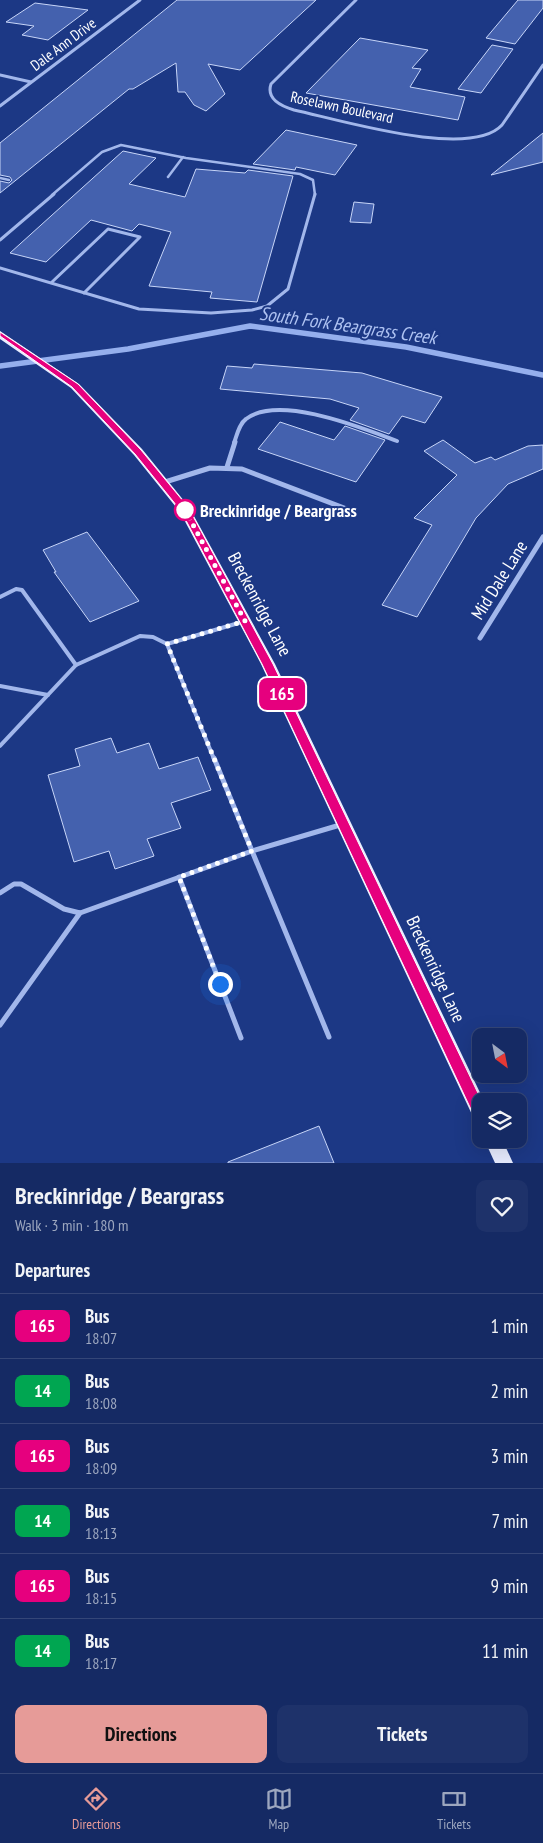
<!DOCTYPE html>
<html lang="en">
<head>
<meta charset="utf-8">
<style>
	:root { --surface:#152a64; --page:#1e326a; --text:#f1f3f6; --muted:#9da7bf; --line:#344678; --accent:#e69b98 }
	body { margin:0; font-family:"PT Sans Narrow",sans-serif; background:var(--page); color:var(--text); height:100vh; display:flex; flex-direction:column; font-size:19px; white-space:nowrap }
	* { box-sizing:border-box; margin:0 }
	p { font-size:16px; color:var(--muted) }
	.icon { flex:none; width:28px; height:28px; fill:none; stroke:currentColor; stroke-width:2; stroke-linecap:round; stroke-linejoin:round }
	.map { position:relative; height:1163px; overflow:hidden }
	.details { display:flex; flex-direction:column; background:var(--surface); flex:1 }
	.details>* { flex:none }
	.badge { padding:0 10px; border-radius:8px; font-size:18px; line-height:32px }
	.needle { width:32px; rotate:148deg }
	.tools { position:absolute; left:472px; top:1028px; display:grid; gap:10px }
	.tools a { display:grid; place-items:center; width:55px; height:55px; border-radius:10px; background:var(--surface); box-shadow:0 5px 20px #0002,0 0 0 1px var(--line); font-size:25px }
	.you { position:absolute; width:25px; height:25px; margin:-12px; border:4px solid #fff; border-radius:50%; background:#1a73e8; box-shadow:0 0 0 8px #1a73e833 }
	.map>.badge { position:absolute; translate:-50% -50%; box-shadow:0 0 0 2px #fff }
	h2 { padding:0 15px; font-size:19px; line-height:45px }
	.round { display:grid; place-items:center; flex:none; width:52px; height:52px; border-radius:10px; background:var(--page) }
	.summary { display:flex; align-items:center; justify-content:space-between; height:85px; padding:0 15px }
	h1 { font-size:24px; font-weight:700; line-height:38px }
	.action { display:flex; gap:10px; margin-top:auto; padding:10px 15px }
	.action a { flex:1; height:58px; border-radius:10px; background:var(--accent); color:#111; font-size:20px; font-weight:700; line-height:58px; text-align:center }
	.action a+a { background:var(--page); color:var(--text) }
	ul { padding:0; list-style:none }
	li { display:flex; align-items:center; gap:15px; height:65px; padding:0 15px; border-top:1px solid var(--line) }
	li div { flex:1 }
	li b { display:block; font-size:19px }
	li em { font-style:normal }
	li .badge { min-width:55px; font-weight:700; text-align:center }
	.tabs { display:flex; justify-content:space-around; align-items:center; height:70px; border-top:1px solid var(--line); background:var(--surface); font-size:14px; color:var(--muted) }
	.tabs a { display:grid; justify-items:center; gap:2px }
	.tabs .active { color:var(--accent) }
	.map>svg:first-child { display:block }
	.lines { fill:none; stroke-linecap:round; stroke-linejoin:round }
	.stream { stroke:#95afed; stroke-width:5.5 }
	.building { fill:#4461ae; stroke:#c7d5f8 }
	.service-far3 { stroke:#a2b7eb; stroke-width:2.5 }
	.service-far2 { stroke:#a2b7eb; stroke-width:3 }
	.service-far1 { stroke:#a2b7eb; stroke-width:4 }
	.service { stroke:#a2b7eb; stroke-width:5 }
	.minor-far2 { stroke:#a2b7eb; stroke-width:3 }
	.minor-far1 { stroke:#a2b7eb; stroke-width:4 }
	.minor { stroke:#a2b7eb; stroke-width:5 }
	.primary { fill:#e7ecff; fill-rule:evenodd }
	.line { fill:#e6007e; stroke:#fff }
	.walk { stroke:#fff; stroke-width:5; stroke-dasharray:0 9 }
	.stop-dot { fill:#fff; stroke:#e6007e; stroke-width:2.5 }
	.labels { text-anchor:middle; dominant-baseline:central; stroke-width:4; stroke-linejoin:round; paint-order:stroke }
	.far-street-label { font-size:15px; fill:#fff; stroke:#1c3885 }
	.stop-label { font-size:18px; font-weight:bold; fill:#fff; stroke:#1c3885; text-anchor:start }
	.street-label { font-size:18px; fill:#fff; stroke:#1c3885 }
	.water-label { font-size:19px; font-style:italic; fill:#aec2f2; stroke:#1c3885 }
</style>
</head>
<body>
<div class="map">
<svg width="543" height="1163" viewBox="0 0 543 1163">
	<rect width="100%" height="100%" fill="#1c3885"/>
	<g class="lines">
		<path class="stream" d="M0,366l128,-17 122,-23 156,21 137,28"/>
	</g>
	<g class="building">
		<path d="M177,0h139l-76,70 -32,-6 17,30 -19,17 -12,-6 -9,-13h-7l-2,-29 -43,26h-4l-129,104v-12l9,2 3,-3 -2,-3 -10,-2v-32z"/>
		<path d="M518,0h25v8l-28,36 -29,-6z"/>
		<path d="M35,3l53,7 -40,30 -26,-5 12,-9 -28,-4z"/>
		<path d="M360,38l68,12 -16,18 9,1 -11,18 55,10 -7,23 -152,-27z"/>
		<path d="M492,45l21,4 -32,44 -23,-4z"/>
		<path d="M286,130l28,6 43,9 -22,30 -39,-8 -1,3 -42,-6z"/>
		<path d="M543,133v29l-52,13z"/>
		<path d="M123,151l33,7 -27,26 56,13 11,-28 49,4 3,-3 45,6 -36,126 -47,-4 2,-6 -63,-6 22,-54 -32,-8 -7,7 -41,-11 -45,42 -36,-9z"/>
		<path d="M354,202l20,2 -3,19 -21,-1z"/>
		<path d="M254,364l108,9 80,24 -17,26 -23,-7 -13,18 -39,-14 9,-12 -29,-9 -110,-10 7,-23 25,2z"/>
		<path d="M280,422l54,18 11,-14 40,14 -29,42 -98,-33z"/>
		<path d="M443,440l32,23 16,-6 4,3 33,-14 15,-1v24l-35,15 -32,34 -59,99 -35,-12 50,-80 -18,-7 43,-43 -33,-24z"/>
		<path d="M87,532l52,69 -49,21 -36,-50h2l-13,-22z"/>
		<path d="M111,738l6,15 32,-10 10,26 39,-12 13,33 -40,13 10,25 -34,11 7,17 -39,13 -6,-18 -35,11 -26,-87 32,-9 -5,-17z"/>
		<path d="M319,1126l15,37h-106v-1z"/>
	</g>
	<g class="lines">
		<g class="service-far3">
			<path d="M168,177l15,-20"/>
			<path d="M0,178l9,2"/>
			<path d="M52,195l50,-43 19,-7 65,13 114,16 13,6 2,15"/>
		</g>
		<g class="service-far2">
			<path d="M0,240l54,-46"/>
			<path d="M0,268l139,41 72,4 41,-3 15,-4 21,-17 27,-95"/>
			<path d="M52,282l56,-53 32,8 -56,56"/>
		</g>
		<g class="service-far1">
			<path d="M0,597l16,-8 6,1 54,75 64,-29 13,1 14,7"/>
			<path d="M0,686l48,9"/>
			<path d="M0,746l76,-81"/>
			<path d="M214,759l-47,-115 75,-22"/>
		</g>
		<g class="service">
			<path d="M179,877l62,161"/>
			<path d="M0,893l14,-9h7l43,25 16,4 172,-62 -38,-93"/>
			<path d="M0,1025l80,-112"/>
			<path d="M329,1037l-77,-186 88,-26"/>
		</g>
		<g class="minor-far2">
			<path d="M356,0l-85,84c-5,15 10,22 23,26 43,9 176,50 208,15l41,-60"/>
			<path d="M0,75l31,7"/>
			<path d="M0,106l140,-106"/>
		</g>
		<path class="minor-far1" d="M234,443c3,-8 5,-19 12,-24 33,-25 116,9 151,22"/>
		<g class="minor">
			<path d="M227,467l8,-25"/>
			<path d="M165,482l45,-14 32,1 110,42"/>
			<path d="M480,638l63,-101"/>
		</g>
		<g class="primary">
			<path d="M0,331l79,53 63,65 47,58 86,157 209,437h-3v23l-6,-3 -214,-457 -81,-152 -46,-57 -63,-67 -71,-49z"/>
			<path d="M484,1139h18l11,24h-18z"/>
		</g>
	</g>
	<path class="line" d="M0,332l78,52 63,66 47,57 85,157 213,446 2,5 -2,5 -5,2 -5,-2 -214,-456 -81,-153 -46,-57 -63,-67 -72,-51z"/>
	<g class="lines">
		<path class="walk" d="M185,510l60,111 -78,23 85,207 -73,26 41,107"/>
	</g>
	<circle class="stop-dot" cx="185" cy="510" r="10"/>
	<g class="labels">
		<g class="far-street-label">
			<text transform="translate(63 44) rotate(-37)">Dale Ann Drive</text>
			<text transform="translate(342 107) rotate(12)">Roselawn Boulevard</text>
		</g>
		<g class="stop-label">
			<text x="200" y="510">Breckinridge / Beargrass</text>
		</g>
		<g class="street-label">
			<text transform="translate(499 580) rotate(-58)">Mid Dale Lane</text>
			<text transform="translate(260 604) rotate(62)">Breckenridge Lane</text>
			<text transform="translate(436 969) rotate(65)">Breckenridge Lane</text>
		</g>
		<g class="water-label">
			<text transform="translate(348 325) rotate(8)">South Fork Beargrass Creek</text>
		</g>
	</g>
</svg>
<div class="tools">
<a><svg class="needle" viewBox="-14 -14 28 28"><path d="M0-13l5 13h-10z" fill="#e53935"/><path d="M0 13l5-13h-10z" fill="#9da7bf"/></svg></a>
<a><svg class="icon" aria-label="layers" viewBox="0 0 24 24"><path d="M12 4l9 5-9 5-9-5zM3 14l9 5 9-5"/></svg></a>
</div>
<div class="you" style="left:220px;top:984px"></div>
<b class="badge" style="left:282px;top:694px;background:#e6007e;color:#fff">165</b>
</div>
<section class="details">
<div class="summary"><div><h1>Breckinridge / Beargrass</h1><p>Walk · 3 min · 180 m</p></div><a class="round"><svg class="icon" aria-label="heart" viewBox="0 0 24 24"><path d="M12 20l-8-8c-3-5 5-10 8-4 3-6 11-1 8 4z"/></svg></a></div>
<h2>Departures</h2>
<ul>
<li><span class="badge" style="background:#e6007e;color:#fff">165</span><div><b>Bus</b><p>18:07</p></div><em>1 min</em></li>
<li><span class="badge" style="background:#00a651;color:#fff">14</span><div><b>Bus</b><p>18:08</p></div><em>2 min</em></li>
<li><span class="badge" style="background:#e6007e;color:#fff">165</span><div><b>Bus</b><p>18:09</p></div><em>3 min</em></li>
<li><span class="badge" style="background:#00a651;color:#fff">14</span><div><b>Bus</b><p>18:13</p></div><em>7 min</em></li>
<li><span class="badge" style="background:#e6007e;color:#fff">165</span><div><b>Bus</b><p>18:15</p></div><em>9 min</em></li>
<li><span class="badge" style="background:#00a651;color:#fff">14</span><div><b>Bus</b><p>18:17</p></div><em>11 min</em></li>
</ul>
<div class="action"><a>Directions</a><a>Tickets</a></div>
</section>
<nav class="tabs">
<a class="active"><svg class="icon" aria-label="directions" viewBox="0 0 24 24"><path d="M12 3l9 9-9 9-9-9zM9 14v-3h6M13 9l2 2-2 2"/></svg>Directions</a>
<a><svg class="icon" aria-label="map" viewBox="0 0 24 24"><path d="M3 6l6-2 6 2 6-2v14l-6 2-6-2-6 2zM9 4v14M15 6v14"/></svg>Map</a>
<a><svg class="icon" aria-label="tickets" viewBox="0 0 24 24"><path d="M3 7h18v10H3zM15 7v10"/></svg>Tickets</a>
</nav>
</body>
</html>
